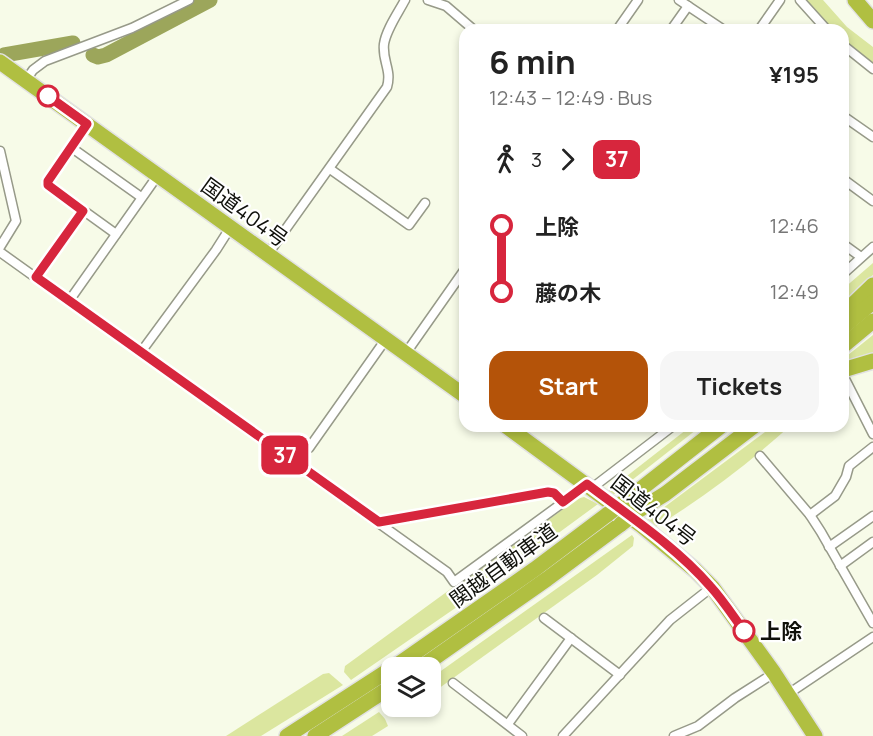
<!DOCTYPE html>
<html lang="en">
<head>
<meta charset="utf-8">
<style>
	:root { --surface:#fff; --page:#f6f6f6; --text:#222; --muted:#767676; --accent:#b45309 }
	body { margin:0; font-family:Manrope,"Noto Sans JP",sans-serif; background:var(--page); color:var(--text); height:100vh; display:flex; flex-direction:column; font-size:22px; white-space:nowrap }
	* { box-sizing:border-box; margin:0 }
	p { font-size:20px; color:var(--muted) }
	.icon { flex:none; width:33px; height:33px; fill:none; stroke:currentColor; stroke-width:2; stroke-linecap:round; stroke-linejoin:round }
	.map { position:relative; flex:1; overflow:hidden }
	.panel { position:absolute; left:459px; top:24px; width:390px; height:408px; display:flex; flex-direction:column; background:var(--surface); border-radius:18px; box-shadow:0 3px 9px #0003 }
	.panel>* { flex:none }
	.badge { padding:0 12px; border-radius:9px; font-size:21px; line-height:39px }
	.fabs { position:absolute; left:381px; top:657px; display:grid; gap:12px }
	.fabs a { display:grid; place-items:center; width:60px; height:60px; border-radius:12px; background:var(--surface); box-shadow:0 3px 9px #0003; font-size:30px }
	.map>.badge { position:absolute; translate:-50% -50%; box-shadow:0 0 0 3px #fff }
	.legs { display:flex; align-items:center; gap:9px; height:66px; padding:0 30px; font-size:20px }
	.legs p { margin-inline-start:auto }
	.head { display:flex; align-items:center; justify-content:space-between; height:102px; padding:0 30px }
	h1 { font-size:33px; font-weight:700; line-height:45px }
	.button { display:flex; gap:12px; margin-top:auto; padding:12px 30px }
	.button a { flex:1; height:69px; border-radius:18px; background:var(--accent); color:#fff; font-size:24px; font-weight:700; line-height:69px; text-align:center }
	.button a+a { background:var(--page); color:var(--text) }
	ul { padding:0 30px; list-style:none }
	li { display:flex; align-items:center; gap:21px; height:66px; font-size:22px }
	li i { display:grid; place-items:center; width:9px; height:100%; margin:0 8px; background:currentColor }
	li i::after { content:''; width:15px; height:15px; margin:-8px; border:4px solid; border-radius:50%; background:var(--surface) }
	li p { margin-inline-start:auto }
	li:first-child i { background:linear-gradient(#0000 50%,currentColor 0) }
	li:last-child i { background:linear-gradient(currentColor 50%,#0000 0) }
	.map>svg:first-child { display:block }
	.green { fill:#dbe69f }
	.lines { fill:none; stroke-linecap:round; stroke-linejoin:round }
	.river { stroke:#9ca65b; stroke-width:15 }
	.street-casing { stroke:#979a89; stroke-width:11 }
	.highway-casing { stroke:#e2e2e2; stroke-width:18 }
	.street { stroke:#fff; stroke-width:8 }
	.highway { stroke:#b0bf41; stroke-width:15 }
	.highway-bridge-casing { stroke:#e2e2e2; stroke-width:18; stroke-linecap:butt }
	.highway-bridge { stroke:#b0bf41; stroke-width:15 }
	.line-1-casing { stroke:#fff; stroke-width:14 }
	.line-1 { stroke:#d7263d; stroke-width:9 }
	.stop-1-dot { fill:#fff; stroke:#d7263d; stroke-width:3 }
	.labels { text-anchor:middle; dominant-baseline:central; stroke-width:4.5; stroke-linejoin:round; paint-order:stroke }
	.street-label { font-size:21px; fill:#0f100a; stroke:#fff }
	.stop-label { font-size:21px; font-weight:bold; fill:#0f100a; stroke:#fff; text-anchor:start }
</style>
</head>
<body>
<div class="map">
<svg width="873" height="736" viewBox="0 0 873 736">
	<rect width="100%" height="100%" fill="#f7fbe8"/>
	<g class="green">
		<path d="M804,0h19l24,27 26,20v16l-30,-23v-10h-11z"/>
		<path d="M873,263v12l-30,28v-14z"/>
		<path d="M873,335v21l-28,9 -2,-6z"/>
		<path d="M691,426h10l-88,69 -4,-3v-2z"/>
		<path d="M773,426h17c-42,38 -86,71 -134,101l-9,-7z"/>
		<path d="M584,497l14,7 -131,96 -116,80 -7,-8 1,-6 107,-78 8,4 2,-9 115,-84z"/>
		<path d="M632,535l2,3 -1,8 -36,29 -166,119v-16z"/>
		<path d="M329,673l14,12 -82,51h-35l97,-62z"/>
		<path d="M379,712l6,7 3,7 -16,10h-30z"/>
	</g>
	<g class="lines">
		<g class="river">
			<path d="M4,55l69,-12"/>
			<path d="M93,55l5,2 8,-2 104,-55"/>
		</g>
		<defs>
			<g id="street">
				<path d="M428,0l18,6 28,24"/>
				<path d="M679,0l45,30"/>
				<path d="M800,0l27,30"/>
				<path d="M617,30l21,-30"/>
				<path d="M671,30l17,-24"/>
				<path d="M759,30l21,-30"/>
				<path d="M843,45l30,24"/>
				<path d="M26,80l7,-10 12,-9 87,-33 57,-28"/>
				<path d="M843,116l30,21"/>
				<path d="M87,124l-40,57 1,4 68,49"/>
				<path d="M72,148l69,49"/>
				<path d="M0,151l16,70 -16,26"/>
				<path d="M330,169l79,56 16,-22"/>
				<path d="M843,179l30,22"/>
				<path d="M843,244l18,13"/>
				<path d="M0,252l447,320 7,10 133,-97"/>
				<path d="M268,254l119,-167c5,-17 -5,-26 -3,-43 2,-14 14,-31 21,-44"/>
				<path d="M843,274l30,-27"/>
				<path d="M36,277l47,-66"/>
				<path d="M69,301l89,-126"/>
				<path d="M141,352l75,-102 14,-22"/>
				<path d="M406,353l59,-84"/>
				<path d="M844,377l29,57"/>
				<path d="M309,448l77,-109"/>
				<path d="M760,456l50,59 11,17 52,91"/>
				<path d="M592,488l81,-62"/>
				<path d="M810,515l25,-19 11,-19 3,-11 24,-19"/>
				<path d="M379,522l169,-30 5,1 10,9"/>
				<path d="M829,547l44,-31"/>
				<path d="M840,566l33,-24"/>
				<path d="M544,618l76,57"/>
				<path d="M453,683l69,53"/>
				<path d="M788,694l85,-57"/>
				<path d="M508,724l63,-86"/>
				<path d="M563,736l107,-116 42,-33"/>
				<path d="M674,736l24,-10 37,-28 39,-25"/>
			</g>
			<g id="highway">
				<path d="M855,0l18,21"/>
				<path d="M0,62l465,334"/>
				<path d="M843,314l30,-29"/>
				<path d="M843,327l30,-25"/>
				<path d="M843,346l30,-25"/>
				<path d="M843,370l30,-9"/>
				<path d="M506,426l136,100 53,44 17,17 62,86 41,63"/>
				<path d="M628,499l93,-73"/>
				<path d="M639,510l26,-16 89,-68"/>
				<path d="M393,668l142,-99 73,-55"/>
				<path d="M420,668l127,-89 74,-55"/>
				<path d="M287,736l105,-68"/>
				<path d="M315,736l77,-50"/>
			</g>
		</defs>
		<use href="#street" class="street-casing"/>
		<use href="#highway" class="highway-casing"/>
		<use href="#street" class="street"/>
		<use href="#highway" class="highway"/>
		<defs>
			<g id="highway-bridge">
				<path d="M608,514l20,-15"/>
				<path d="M621,524l18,-14"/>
			</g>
		</defs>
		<use href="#highway-bridge" class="highway-bridge-casing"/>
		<use href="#highway-bridge" class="highway-bridge"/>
	</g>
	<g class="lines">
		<defs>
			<path id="line-1" d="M48,96l39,28 -39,57v4l35,26 -47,66 343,245 169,-30 6,1 9,9 24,-18c42,32 88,62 123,102 13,14 23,30 34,45"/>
		</defs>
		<use href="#line-1" class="line-1-casing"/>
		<use href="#line-1" class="line-1"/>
	</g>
	<g class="stop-1-dot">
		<circle cx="48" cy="96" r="10"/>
		<circle cx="744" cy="631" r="10"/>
	</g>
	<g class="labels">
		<g class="street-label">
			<text transform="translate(245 212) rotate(36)">国道404号</text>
			<text transform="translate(654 510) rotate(38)">国道404号</text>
			<text transform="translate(503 565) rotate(-36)">関越自動車道</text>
		</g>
		<g class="stop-label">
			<text x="760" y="631">上除</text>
		</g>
	</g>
</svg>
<div class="fabs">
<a><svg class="icon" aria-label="layers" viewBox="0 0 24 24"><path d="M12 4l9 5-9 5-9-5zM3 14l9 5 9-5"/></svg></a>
</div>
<b class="badge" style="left:285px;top:455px;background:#d7263d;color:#fff">37</b>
<section class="panel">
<div class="head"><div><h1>6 min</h1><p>12:43 – 12:49 · Bus</p></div><b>¥195</b></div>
<div class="legs"><svg class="icon" aria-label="walk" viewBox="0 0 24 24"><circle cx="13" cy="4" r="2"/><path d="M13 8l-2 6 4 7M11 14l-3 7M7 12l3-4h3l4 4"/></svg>3<svg class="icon" aria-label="forward" viewBox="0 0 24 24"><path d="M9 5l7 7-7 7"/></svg><b class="badge" style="background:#d7263d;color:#fff">37</b></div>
<ul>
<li><i style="color:#d7263d"></i><b>上除</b><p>12:46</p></li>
<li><i style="color:#d7263d"></i><b>藤の木</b><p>12:49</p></li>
</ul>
<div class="button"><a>Start</a><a>Tickets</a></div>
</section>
</div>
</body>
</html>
